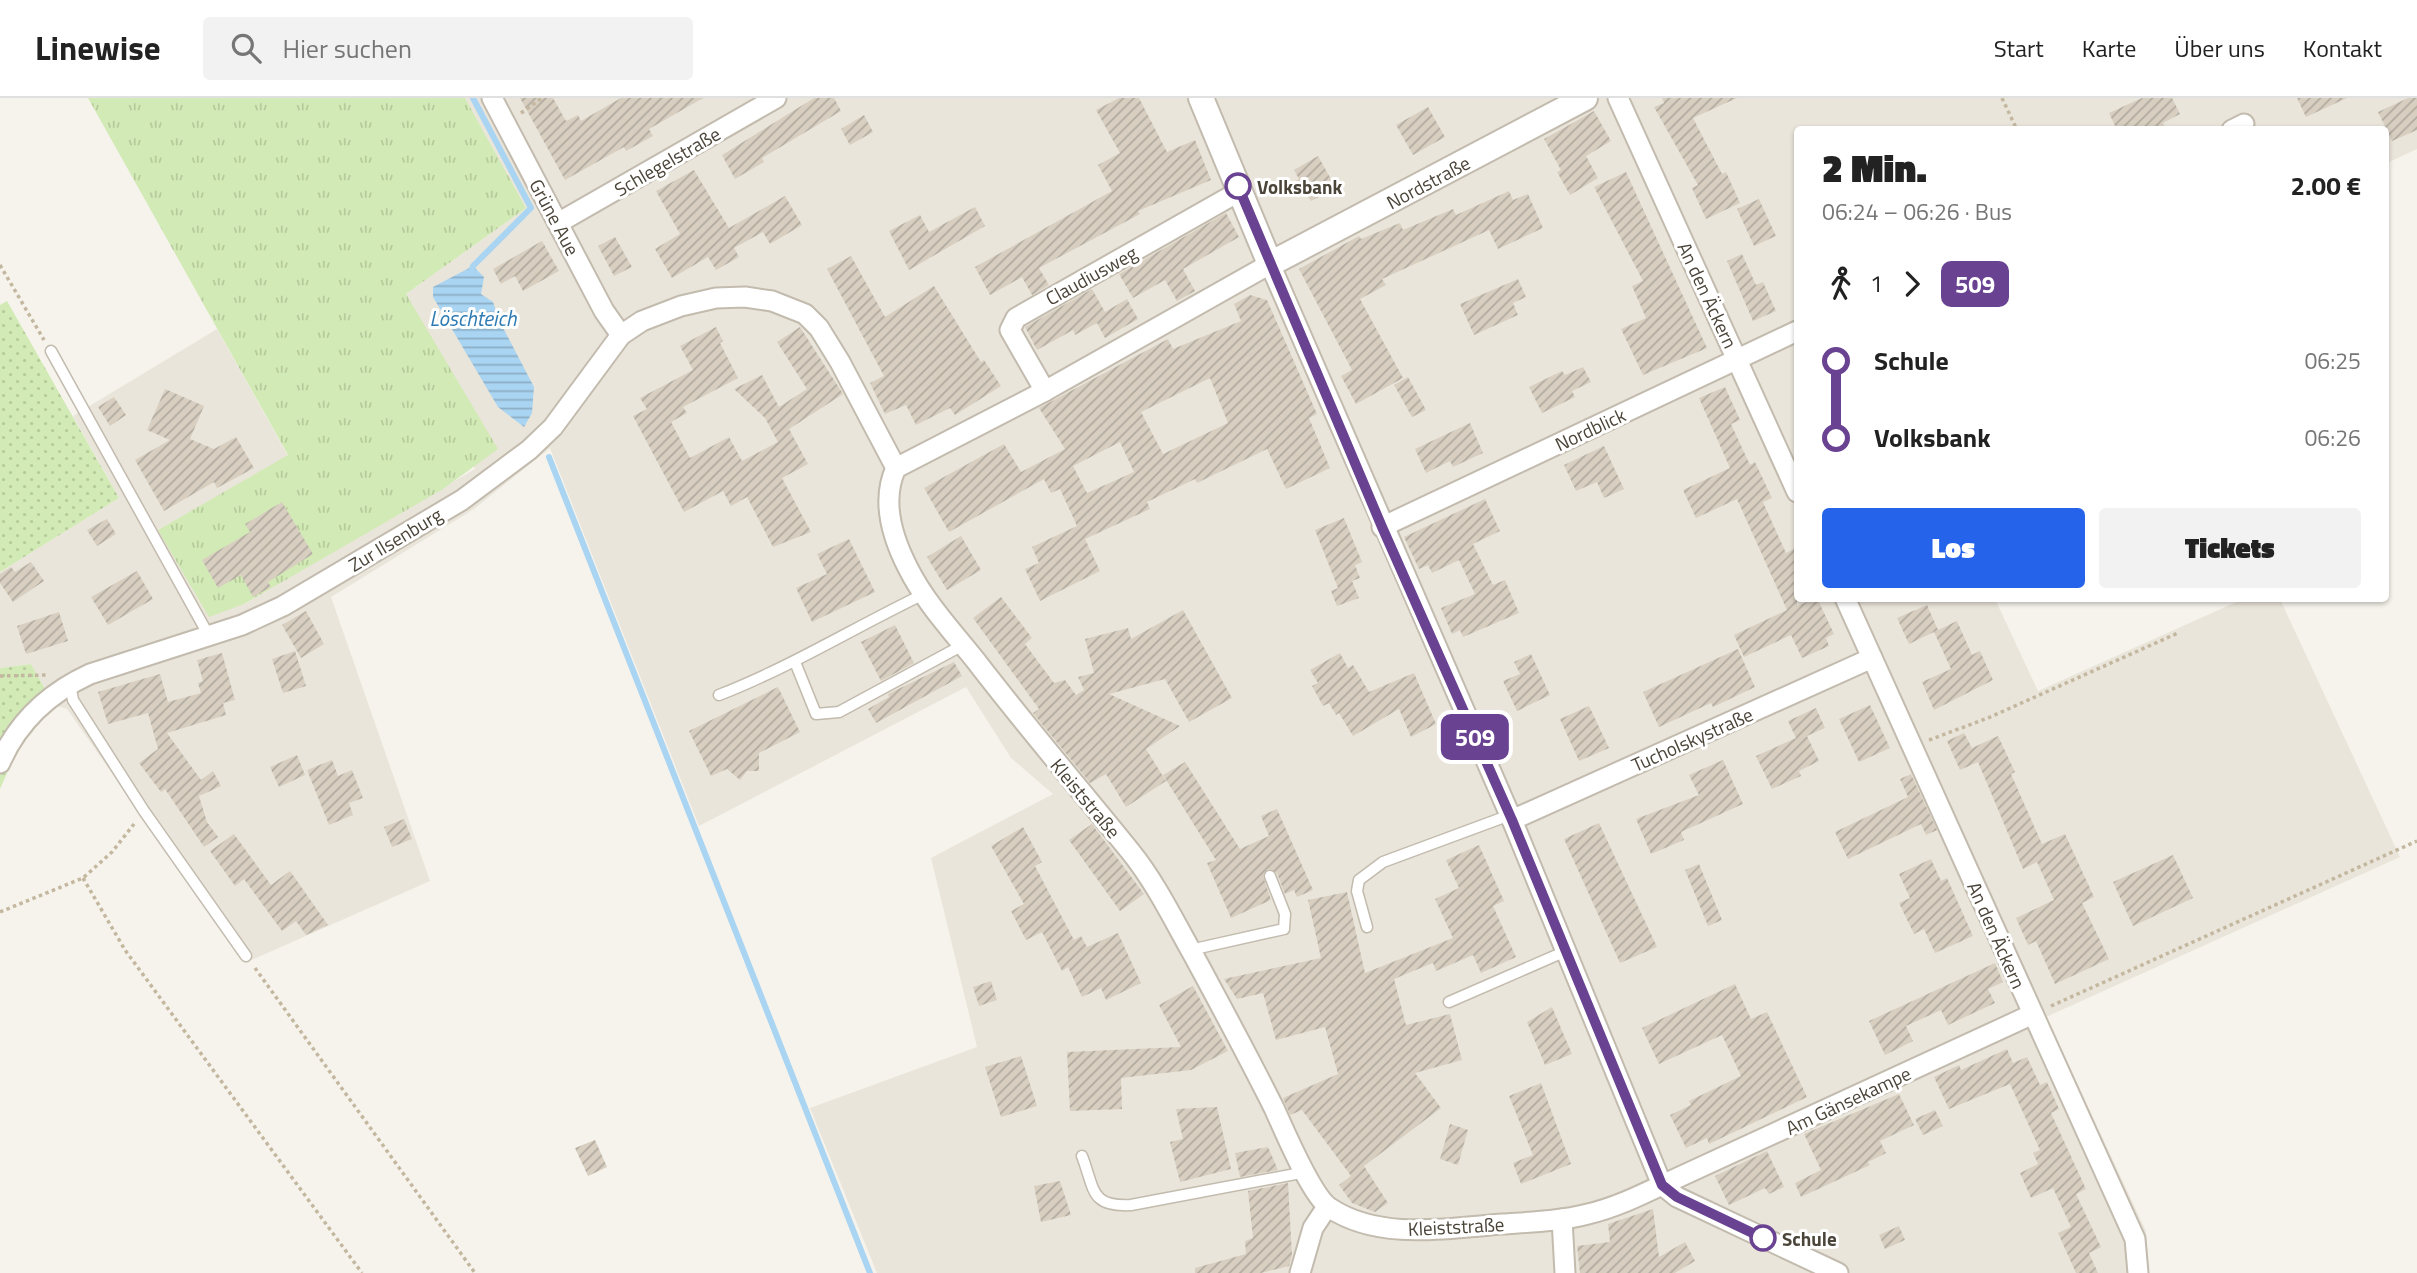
<!DOCTYPE html>
<html lang="de">
<head>
<meta charset="utf-8">
<style>
	:root { --surface:#fff; --page:#f2f2f2; --text:#222; --muted:#767676; --line:#e0e0e0; --accent:#2563eb }
	body { margin:0; font-family:"Titillium Web",sans-serif; background:var(--page); color:var(--text); height:100vh; display:flex; flex-direction:column; font-size:26px; white-space:nowrap }
	* { box-sizing:border-box; margin:0 }
	p { font-size:23px; color:var(--muted) }
	.icon { flex:none; width:38px; height:38px; fill:none; stroke:currentColor; stroke-width:2; stroke-linecap:round; stroke-linejoin:round }
	.map { position:relative; flex:1; overflow:hidden }
	.panel { position:absolute; left:1794px; top:28px; width:595px; height:476px; display:flex; flex-direction:column; background:var(--surface); border-radius:7px; box-shadow:0 2px 5px #0004 }
	.panel>* { flex:none }
	.badge { padding:0 14px; border-radius:10px; font-size:24px; line-height:46px }
	.map>.badge { position:absolute; translate:-50% -50%; box-shadow:0 0 0 4px #fff }
	.legs { display:flex; align-items:center; gap:10px; height:77px; padding:0 28px; font-size:23px }
	.legs p { margin-inline-start:auto }
	.headline { display:flex; align-items:center; justify-content:space-between; height:119px; padding:0 28px }
	h1 { font-size:38px; font-weight:800; line-height:52px }
	.cta { display:flex; gap:14px; margin-top:auto; padding:14px 28px }
	.cta a { flex:1; height:80px; border-radius:7px; background:var(--accent); color:#fff; font-size:28px; font-weight:800; line-height:80px; text-align:center }
	.cta a+a { background:var(--page); color:var(--text) }
	ul { padding:0 28px; list-style:none }
	li { display:flex; align-items:center; gap:24px; height:77px; font-size:26px }
	li i { display:grid; place-items:center; width:10px; height:100%; margin:0 9px; background:currentColor }
	li i::after { content:''; width:18px; height:18px; margin:-9px; border:5px solid; border-radius:50%; background:var(--surface) }
	li p { margin-inline-start:auto }
	li:first-child i { background:linear-gradient(#0000 50%,currentColor 0) }
	li:last-child i { background:linear-gradient(currentColor 50%,#0000 0) }
	header { display:flex; align-items:center; gap:42px; box-sizing:border-box; height:98px; padding:0 35px; background:var(--surface); border-bottom:2px solid var(--line) }
	header strong { font-size:33px }
	nav { display:flex; gap:38px; margin-inline-start:auto; font-size:24px }
	.search { width:490px; height:63px; background:var(--page); display:flex; align-items:center; gap:18px; box-sizing:border-box; padding:0 24px; border-radius:7px; color:var(--muted); font-size:26px }
	.map>svg:first-child { display:block }
	.residential { fill:#eae5da }
	.grass { fill:url(#grass-tufts) }
	.garden { fill:url(#garden-dots) }
	.water { fill:url(#water-rules) }
	.lines { fill:none; stroke-linecap:round; stroke-linejoin:round }
	.stream { stroke:#a9d4f2; stroke-width:6 }
	.building { fill:url(#building-hatch); fill-rule:evenodd }
	.service-casing { stroke:#c2bbae; stroke-width:13 }
	.minor-casing { stroke:#c2bbae; stroke-width:23 }
	.tertiary-casing { stroke:#c2bbae; stroke-width:28 }
	.path { stroke:#c4b79f; stroke-width:3.5; stroke-dasharray:3.5 3.5; stroke-linecap:butt }
	.service { stroke:#fff; stroke-width:10 }
	.minor { stroke:#fff; stroke-width:19 }
	.tertiary { stroke:#fff; stroke-width:24 }
	.line-1-casing { stroke:#fff; stroke-width:16 }
	.line-1 { stroke:#694291; stroke-width:10 }
	.stop-1-dot { fill:#fff; stroke:#694291; stroke-width:3.5 }
	.labels { text-anchor:middle; dominant-baseline:central; stroke-width:6; stroke-linejoin:round; paint-order:stroke }
	.street-label { font-size:19px; fill:#4b4439; stroke:#fff }
	.stop-label { font-size:19px; font-weight:bold; fill:#4b4439; stroke:#fff; text-anchor:start }
	.water-label { font-size:21px; font-style:italic; fill:#2e7ab2; stroke:#fff }
</style>
</head>
<body>
<header>
<strong>Linewise</strong>
<div class="search"><svg class="icon" aria-label="search" viewBox="0 0 24 24"><circle cx="10" cy="10" r="6"/><path d="M15 15l6 6"/></svg>Hier suchen</div>
<nav><a>Start</a><a>Karte</a><a>Über uns</a><a>Kontakt</a></nav>
</header>
<div class="map">
<svg width="2417" height="1175" viewBox="0 0 2417 1175">
	<defs>
		<pattern id="grass-tufts" width="24" height="20" patternUnits="userSpaceOnUse" patternTransform="scale(1.75)"><rect width="24" height="20" fill="#d2eab5"/><path d="M3 7l-1-3M5 7V3M7 7l1-3M15 17l-1-3M17 17v-4M19 17l1-3" fill="none" stroke="#b6ca9c"/></pattern>
		<pattern id="garden-dots" width="8" height="8" patternUnits="userSpaceOnUse" patternTransform="scale(1.75)"><rect width="8" height="8" fill="#d2eab5"/><path d="M2 2h.1M6 6h.1" fill="none" stroke="#b6ca9c" stroke-width="1.8" stroke-linecap="round"/></pattern>
		<pattern id="water-rules" width="6" height="5" patternUnits="userSpaceOnUse" patternTransform="scale(1.75)"><rect width="6" height="5" fill="#a9d4f2"/><path d="M0 2.5h6" fill="none" stroke="#8caec5"/></pattern>
		<pattern id="building-hatch" width="6" height="6" patternUnits="userSpaceOnUse" patternTransform="scale(1.75)"><rect width="6" height="6" fill="#d8cfc1"/><path d="M-1 1l2-2M0 6l6-6M5 7l2-2" fill="none" stroke="#b1aa9e"/></pattern>
	</defs>
	<rect width="100%" height="100%" fill="#f6f3ec"/>
	<path class="residential" d="M465,0h1952v51l-32,15v-34h-588v468l198,1 43,92 205,-92h37l120,258 -354,160 100,214 3,42h-1272l-67,-165 167,-61 -46,-189 122,-64 -42,-36 -45,-71 -267,139 -149,-378 -76,61 -143,88 99,284 -185,82 -178,-254 -13,-4 -23,-41 -31,4v-96l119,-74 -46,-82 144,-87 71,127 -130,74 86,74 231,-135 -69,-175 120,-86z"/>
	<path class="grass" d="M88,0h377l61,110 -120,86 92,155 -55,40 -199,115 -35,13 -51,-87 130,-75z"/>
	<g class="garden">
		<path d="M7,203l112,197 -119,74v-267z"/>
		<path d="M31,566l23,41 -37,46 -17,38v-121z"/>
	</g>
	<path class="water" d="M473,168l11,11 -3,17 12,8 7,20 34,65 -2,26 -8,14 -26,-20 -65,-110v-10z"/>
	<g class="lines">
		<g class="stream">
			<path d="M471,174l2,-6 58,-58 -58,-110"/>
			<path d="M549,359l321,816"/>
		</g>
	</g>
	<g class="building">
		<path d="M520,0h33l13,23 12,-6 3,6 40,-23h82l-54,31 4,7 -27,15 -2,-4 -59,33z"/>
		<path d="M814,0h20l7,13 -79,47 2,4 -29,17 -13,-24z"/>
		<path d="M1119,0h20l28,54 28,-12 16,40 -73,31 2,3 -101,54 10,17 -17,10 -10,-18 -32,18 -15,-28 137,-76 -14,-26 22,-12 -24,-43z"/>
		<path d="M1662,0h75l-44,20 29,56 4,-2 14,31 -34,16 -14,-31 6,-3 -44,-78 10,-4z"/>
		<path d="M2142,0h30l8,16 -17,9 3,7h-49l-8,-17z"/>
		<path d="M2297,0h50l-41,19z"/>
		<path d="M2408,0h9v32l-25,11 -14,-29z"/>
		<path d="M1428,9l17,30 -32,18 -17,-30z"/>
		<path d="M1594,13l17,30 -25,15 12,22 -28,17 -13,-23 4,-2 -17,-31z"/>
		<path d="M864,17l9,17 -23,13 -9,-16z"/>
		<path d="M1318,58l18,32 -25,13 -5,-8 -7,4 -8,-13 8,-5 -5,-9z"/>
		<path d="M694,72l35,58 56,-32 17,29 -32,19 -7,-12 -29,16 5,9 -23,13 -8,-13 -36,21 -17,-29 25,-15 -24,-43z"/>
		<path d="M1626,74l81,176 -64,27 -22,-46 25,-11 -14,-32 11,-5 -49,-94z"/>
		<path d="M1509,93l4,9 15,-6 15,34 -45,21 -9,-19 -107,49 4,6 -26,14 43,79 -47,26 -15,-28 11,-6 -53,-101 60,-33 2,3 39,-16 3,7 50,-21 3,6z"/>
		<path d="M1759,101l17,37 -22,10 -17,-37z"/>
		<path d="M975,109l10,19 -76,44 -20,-39 31,-16 9,17z"/>
		<path d="M1226,115l13,24 -56,32 12,22 -18,10 -12,-21 -32,18 -14,-24z"/>
		<path d="M615,139l17,30 -18,9 -16,-30z"/>
		<path d="M542,143l17,30 -36,20 -8,-15 -14,8 -8,-15z"/>
		<path d="M1742,156l14,31 7,-3 13,29 -23,10 -26,-60z"/>
		<path d="M851,158l34,61 49,-31 47,76 3,-2 17,26 -46,29 -5,-7 -34,17 -10,-20 -21,9 -15,-31 14,-7 -57,-107z"/>
		<path d="M1518,181l8,18 -13,6 5,12 -44,20 -14,-31z"/>
		<path d="M1092,191l13,23 22,-13 11,20 -33,19 -8,-15 -22,12 -2,-5 -36,20 -12,-23z"/>
		<path d="M1250,197l17,5 50,114 -8,4 21,50 -44,21 -19,-40 -70,34 -2,-4 -48,23 3,7 -65,30 15,32 -60,30 -15,-32 14,-6 -7,-16 45,-21 -17,-37 -9,4 -7,-14 -95,53 -25,-44 80,-44 17,28 44,-23 -26,-41 129,-69 5,10 68,-28 -7,-17zM1210,280l18,45 -65,31 -22,-42zM1120,344l14,30 -47,21 -14,-27z"/>
		<path d="M716,229l7,14 -3,2 18,35 -55,29 4,6 -16,9 19,36 39,-21 13,24 36,-19 -13,-24 -31,-29 28,-14 17,32 28,-18 -30,-47 23,-15 43,67 -54,35 19,35 -26,14 29,54 -38,15 -26,-50 -16,9 -8,-15 -39,21 -51,-96 14,-7 -7,-11 53,-28 -13,-24z"/>
		<path d="M1583,269l8,15 -19,9 3,6 -33,16 -13,-26 33,-16 3,4z"/>
		<path d="M1408,279l18,33 -14,7 -18,-32z"/>
		<path d="M1725,289l15,33 -9,4 19,41 5,-3 17,36 -9,4 23,51 11,-6v59l20,-8 17,36 -8,4 3,8 -27,12 -11,-23 -47,22 -10,-22 53,-25 -50,-111 -41,19 -13,-28 47,-22 -31,-70z"/>
		<path d="M165,291l39,17 -14,33 24,10 22,-12 18,31 -37,20 -3,-6 -50,29 -29,-51 35,-20 -23,-10z"/>
		<path d="M114,299l12,18 -16,11 -12,-19z"/>
		<path d="M1470,325l13,30 -30,14 -3,-6 -24,12 -11,-24z"/>
		<path d="M1604,348l20,43 -20,9 -7,-16 -21,9 -12,-26z"/>
		<path d="M1485,401l15,32 -27,13 20,41 12,-5 14,33 -56,24 -3,-7 -8,4 -11,-26 34,-14 -16,-34 -27,13 -4,-8 -9,4 -15,-32z"/>
		<path d="M282,404l31,52 -45,28 3,5 -18,10 -12,-22 -23,13 -16,-28 48,-28 -5,-8z"/>
		<path d="M1344,420l18,44 -7,3 5,13 -8,3 7,17 -22,8 -6,-15 7,-3 -23,-58z"/>
		<path d="M107,421l9,15 -19,12 -10,-16z"/>
		<path d="M961,438l20,34 -34,20 -20,-33z"/>
		<path d="M849,441l26,53 -63,30 -16,-34 31,-14 -10,-20z"/>
		<path d="M31,464l13,19 -31,21 -13,-19v-9l11,-7 4,5z"/>
		<path d="M137,473l16,28 -45,26 -17,-28z"/>
		<path d="M1001,499l31,41 -7,6 29,39 11,-3 11,15 8,-5 -6,-13 16,-4 -9,-34 43,-11 3,11 52,-29 49,88 -43,24 -24,-43 -56,15 71,32 -34,23 20,32 -40,26 -20,-33 -16,9 -8,-10 -49,-60 6,-4 -66,-91z"/>
		<path d="M1927,507l11,25 -29,14 -12,-26z"/>
		<path d="M306,513l18,33 -23,14 -19,-33z"/>
		<path d="M59,514l9,29 -42,13 -9,-28z"/>
		<path d="M1957,523l15,34 8,-4 13,29 -59,30 -12,-28 29,-13 -17,-37z"/>
		<path d="M895,527l19,38 -33,18 -20,-39z"/>
		<path d="M1738,551l17,38 -42,20 -2,-4 -52,24 -16,-35z"/>
		<path d="M295,553l11,35 -23,7 -11,-34z"/>
		<path d="M222,555l13,47 -12,3 3,12 -59,18 34,47 12,-9 8,15 -22,10 8,26 11,15 -14,10 -39,-58 -4,3 -22,-29 19,-14 -10,-36 -40,11 -10,-32 62,-18 8,28 33,-9 -3,-10 5,-2 -6,-21z"/>
		<path d="M1340,555l8,15 5,-3 16,27 45,-19 22,51 -25,13 -12,-28 -46,27 -14,-23 -3,2 -7,-12 -6,3 -11,-20 6,-3 -8,-13z"/>
		<path d="M1531,556l19,41 -33,16 -14,-30 17,-7 -6,-12z"/>
		<path d="M954,564l8,14 -86,47 -8,-14 21,-12 -1,-3z"/>
		<path d="M778,589l22,45 -41,21v18h-12l-7,9 -13,-11 -16,7 -22,-45z"/>
		<path d="M1870,607l20,43 -31,14 -20,-43z"/>
		<path d="M1589,608l20,42 -30,13 -19,-42z"/>
		<path d="M1816,610l9,20 -18,8 12,25 -20,10 2,5 -29,13 -16,-33 40,-18 -8,-17z"/>
		<path d="M1964,635l8,15 26,-12 17,36 -4,2 31,70 23,-10 29,63 -12,6 27,56 -54,25 -19,-43 -8,4 -12,-27 38,-18 -17,-38 -14,7 -45,-107 -18,8 -13,-29z"/>
		<path d="M297,657l8,20 -26,12 -9,-20z"/>
		<path d="M332,662l6,16 14,-6 11,28 -14,5 4,12 -24,10 -22,-55z"/>
		<path d="M1723,662l20,44 -62,28 3,8 -33,14 -15,-35 63,-24 -10,-20z"/>
		<path d="M1185,664l55,87 29,-13 -8,-20 16,-7 36,81 -16,7 -3,-7 -9,4 -8,-21 -9,-4 -5,7 8,24 -40,18 -24,-55 9,-3 -53,-85z"/>
		<path d="M1911,676l26,56 -11,5 -5,-11 -73,35 -13,-27 73,-35 -8,-18z"/>
		<path d="M404,721l8,20 -20,8 -8,-20z"/>
		<path d="M1599,725l58,124 -37,16 -56,-124z"/>
		<path d="M1092,726l52,70 -24,17 -51,-71z"/>
		<path d="M1023,729l19,35 -7,4 39,74 7,-4 6,11 31,-14 23,50 -35,17 -5,-12 -19,9 -14,-30 -6,4 -20,-39 -16,8 -15,-29 13,-7 -33,-58z"/>
		<path d="M234,736l37,51 19,-14 38,54 -22,10 -10,-14 -14,10 -38,-52 -9,7 -25,-35z"/>
		<path d="M1479,747l25,56 -11,5 23,51 -35,16 -8,-18 -37,16 -3,-8 -39,16 12,46 44,-11 12,46 -47,13 26,35 -77,58 24,37 -13,9 -23,-9 -13,-18 12,-9 -49,-66 -12,5 -7,-17 55,-24 -13,-47 -49,13 -13,-47 -26,6 -13,-20 97,-21 -13,-58 39,-8 18,81 88,-35 -18,-39 24,-11 -13,-28z"/>
		<path d="M2173,757l20,43 -60,28 -20,-44z"/>
		<path d="M1931,761l10,22 6,-3 26,58 -38,17 -11,-24 -10,5 -15,-31 11,-5 -11,-24z"/>
		<path d="M1699,766l23,56 -14,6 -23,-56z"/>
		<path d="M1995,865l8,19 -15,7 7,14 -47,22 -7,-15 -35,16 7,15 -28,14 -16,-34z"/>
		<path d="M991,883l6,19 -18,6 -6,-19z"/>
		<path d="M1735,886l16,35 16,-7 40,85 -98,47 -2,-6 -21,10 -16,-33 21,-10 -2,-4 52,-25 -19,-41 -63,29 -17,-36z"/>
		<path d="M1193,888l35,65 -37,19 -70,8 1,31 -52,2 -3,-59 114,-5 -22,-42z"/>
		<path d="M1552,909l20,47 -27,11 -18,-43z"/>
		<path d="M2007,951l6,14 14,-6 13,28 7,-3 12,27 -8,4 35,76 -10,5 25,53 -12,6 9,20h-22l-18,-40 13,-6 -18,-39 -22,10 -11,-25 18,-9 -5,-11 7,-3 -30,-66 -61,25 -15,-32 25,-12 2,5z"/>
		<path d="M1021,958l16,50 -36,11 -16,-50z"/>
		<path d="M1541,985l30,81 -50,20 -8,-21 20,-8 -24,-59z"/>
		<path d="M1899,996l15,31 -34,16 6,12 -18,9 2,3 -69,32 -6,-14 26,-13 -17,-36z"/>
		<path d="M1217,1009l14,62 -51,13 -10,-40 13,-3 -7,-30z"/>
		<path d="M1935,1012l8,16 -20,9 -8,-16z"/>
		<path d="M1450,1026l18,6 -10,35 -18,-6z"/>
		<path d="M595,1042l12,27 -19,9 -13,-28z"/>
		<path d="M1268,1049l10,23 -38,7 -5,-24z"/>
		<path d="M1767,1053l17,36 -15,7 -4,-6 -36,17 -14,-29z"/>
		<path d="M1060,1083l11,34 -30,7 -7,-36z"/>
		<path d="M1288,1085l4,72 -3,11 -28,7h-66v-5l51,-14 -1,-13 8,-3 -5,-47z"/>
		<path d="M1653,1111l6,48 26,-15 10,19 -20,12h-95l-3,-27 33,-4 -2,-18z"/>
		<path d="M1899,1128l6,14 -20,9 -6,-14z"/>
	</g>
	<g class="lines">
		<defs>
			<g id="service">
				<path d="M51,253l158,285"/>
				<path d="M795,564l21,52 23,-2 124,-67"/>
				<path d="M70,586l3,16 71,111 102,145"/>
				<path d="M719,597c72,-28 136,-68 205,-101"/>
				<path d="M1367,829l-10,-36 2,-11 24,-18 127,-47"/>
				<path d="M1190,852l94,-21 1,-15 -15,-38"/>
				<path d="M1449,904l117,-51"/>
				<path d="M1082,1058c13,34 8,51 49,49l175,-33"/>
			</g>
			<g id="minor">
				<path d="M492,0l112,213 17,24"/>
				<path d="M1618,0l179,394"/>
				<path d="M2232,32l12,-6"/>
				<path d="M558,125l218,-125"/>
				<path d="M1045,293l-35,-61 6,-12 224,-127"/>
				<path d="M1382,429l415,-196"/>
				<path d="M1845,500l290,641 3,34"/>
				<path d="M0,665c18,-42 49,-70 90,-89l152,-49 41,-19 179,-106 67,-50 24,-23 68,-92 21,-14 39,-15 35,-8 29,-1 27,4 33,13 14,14 21,34 56,106"/>
				<path d="M1512,722l360,-162"/>
				<path d="M1562,1121l3,54"/>
				<path d="M1300,1175l13,-45 14,-21"/>
				<path d="M1838,1175l-161,-76 -15,-12 -150,-365 -242,-556 -225,127 -149,77c-15,32 -4,69 12,100 17,34 44,63 68,93 50,65 103,127 154,190 26,32 44,70 64,105 27,50 54,100 80,152 10,22 38,89 56,100 50,33 118,20 173,16 29,-2 58,-3 85,-10 26,-6 51,-18 74,-29l371,-171"/>
			</g>
			<path id="tertiary" d="M1201,0l69,166 315,-166"/>
		</defs>
		<use href="#service" class="service-casing"/>
		<use href="#minor" class="minor-casing"/>
		<use href="#tertiary" class="tertiary-casing"/>
		<g class="path">
			<path d="M2002,0l15,32"/>
			<path d="M521,15l21,-15"/>
			<path d="M0,167l44,75"/>
			<path d="M0,578l48,-1"/>
			<path d="M1929,642l59,-22 190,-85"/>
			<path d="M83,780l42,72 237,323"/>
			<path d="M0,814l83,-34 29,-26 22,-28"/>
			<path d="M255,870l220,305"/>
			<path d="M2051,908l366,-165"/>
		</g>
		<use href="#service" class="service"/>
		<use href="#minor" class="minor"/>
		<use href="#tertiary" class="tertiary"/>
	</g>
	<g class="lines">
		<defs>
			<path id="line-1" d="M1238,88l144,341 130,293 150,365 15,12 86,41"/>
		</defs>
		<use href="#line-1" class="line-1-casing"/>
		<use href="#line-1" class="line-1"/>
	</g>
	<g class="stop-1-dot">
		<circle cx="1238" cy="88" r="12"/>
		<circle cx="1763" cy="1140" r="12"/>
	</g>
	<g class="labels">
		<g class="street-label">
			<text transform="translate(667 63) rotate(-30)">Schlegelstraße</text>
			<text transform="translate(1428 84) rotate(-28)">Nordstraße</text>
			<text transform="translate(555 119) rotate(62)">Grüne Aue</text>
			<text transform="translate(1091 177) rotate(-29)">Claudiusweg</text>
			<text transform="translate(1708 197) rotate(65)">An den Äckern</text>
			<text transform="translate(1590 331) rotate(-25)">Nordblick</text>
			<text transform="translate(395 441) rotate(-31)">Zur Ilsenburg</text>
			<text transform="translate(1692 641) rotate(-24)">Tucholskystraße</text>
			<text transform="translate(1086 700) rotate(50)">Kleiststraße</text>
			<text transform="translate(1997 837) rotate(66)">An den Äckern</text>
			<text transform="translate(1848 1002) rotate(-25)">Am Gänsekampe</text>
			<text transform="translate(1456 1128) rotate(-3)">Kleiststraße</text>
		</g>
		<g class="stop-label">
			<text x="1257" y="88">Volksbank</text>
			<text x="1782" y="1140">Schule</text>
		</g>
		<g class="water-label">
			<text x="473" y="220">Löschteich</text>
		</g>
	</g>
</svg>
<b class="badge" style="left:1475px;top:639px;background:#694291;color:#fff">509</b>
<section class="panel">
<div class="headline"><div><h1>2 Min.</h1><p>06:24 – 06:26 · Bus</p></div><b>2.00 €</b></div>
<div class="legs"><svg class="icon" aria-label="walk" viewBox="0 0 24 24"><circle cx="13" cy="4" r="2"/><path d="M13 8l-2 6 4 7M11 14l-3 7M7 12l3-4h3l4 4"/></svg>1<svg class="icon" aria-label="forward" viewBox="0 0 24 24"><path d="M9 5l7 7-7 7"/></svg><b class="badge" style="background:#694291;color:#fff">509</b></div>
<ul>
<li><i style="color:#694291"></i><b>Schule</b><p>06:25</p></li>
<li><i style="color:#694291"></i><b>Volksbank</b><p>06:26</p></li>
</ul>
<div class="cta"><a>Los</a><a>Tickets</a></div>
</section>
</div>
</body>
</html>
